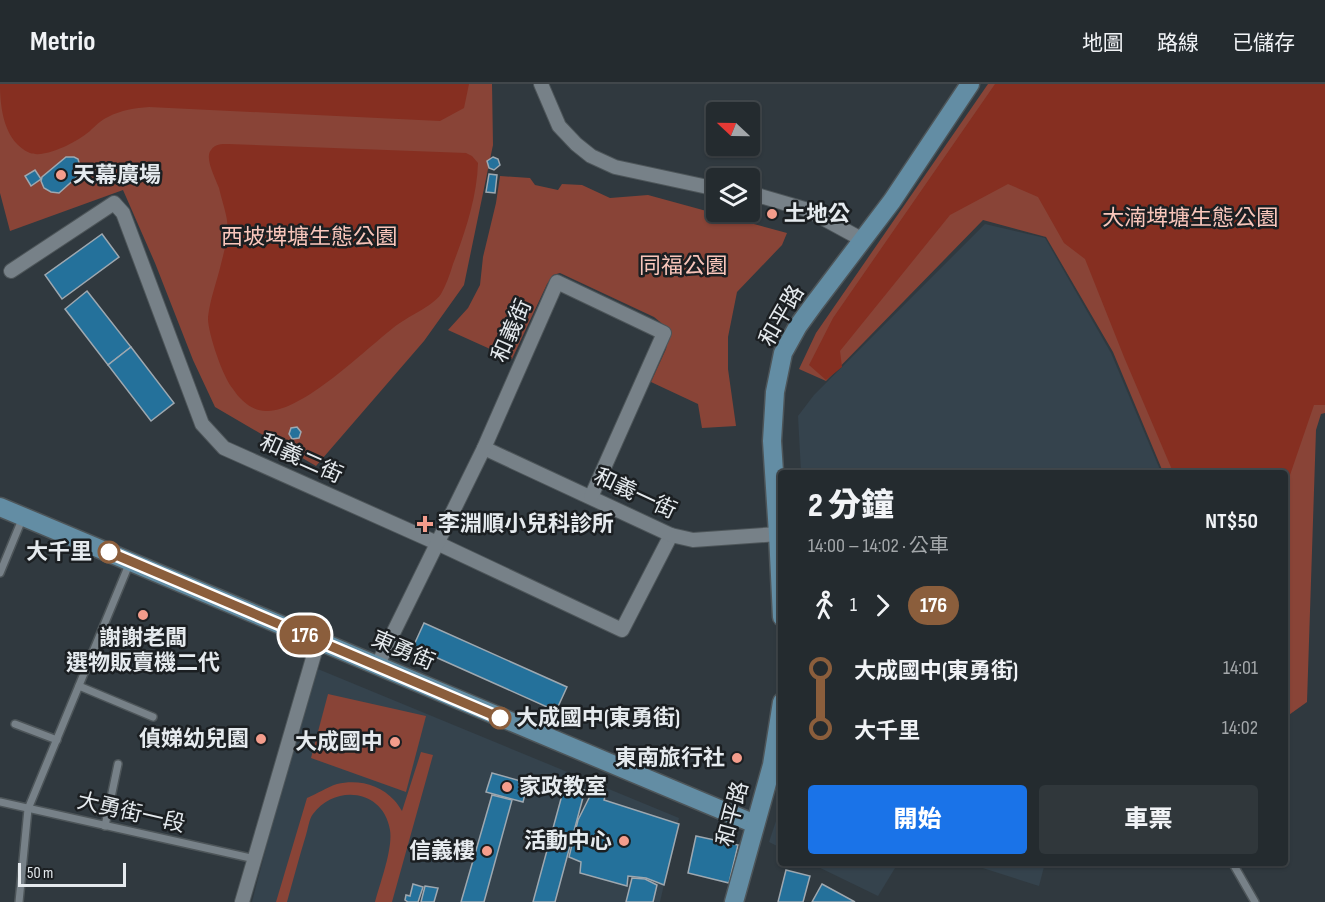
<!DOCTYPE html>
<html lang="zh-TW">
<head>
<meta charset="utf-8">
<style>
	:root { --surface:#242b2f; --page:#30373b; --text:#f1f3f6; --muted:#a3a7aa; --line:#41474b; --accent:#1a73e8 }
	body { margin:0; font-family:"Sofia Sans Condensed","Noto Sans TC",sans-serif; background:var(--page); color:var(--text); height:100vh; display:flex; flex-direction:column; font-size:22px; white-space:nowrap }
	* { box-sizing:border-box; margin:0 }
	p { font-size:20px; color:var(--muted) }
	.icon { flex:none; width:33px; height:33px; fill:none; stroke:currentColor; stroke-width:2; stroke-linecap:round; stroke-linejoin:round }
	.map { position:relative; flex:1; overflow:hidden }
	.side { position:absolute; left:778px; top:386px; width:510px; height:396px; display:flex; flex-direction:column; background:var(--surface); border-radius:6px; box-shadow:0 2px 4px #0004,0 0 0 2px var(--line) }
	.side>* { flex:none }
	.badge { padding:0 12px; border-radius:20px; font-size:21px; line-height:39px }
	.needle { width:39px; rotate:292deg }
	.fabs { position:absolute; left:706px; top:18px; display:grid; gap:12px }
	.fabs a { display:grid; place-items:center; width:54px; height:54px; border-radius:6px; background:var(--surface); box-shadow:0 2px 4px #0004,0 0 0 2px var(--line); font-size:30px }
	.scale { position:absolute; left:18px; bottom:15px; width:108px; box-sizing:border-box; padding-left:6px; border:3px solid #e5eaee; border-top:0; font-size:16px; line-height:21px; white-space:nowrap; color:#e5eaee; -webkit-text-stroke:4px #1b1f22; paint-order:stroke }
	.map>.badge { position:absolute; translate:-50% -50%; box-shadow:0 0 0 3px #fff }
	.legs { display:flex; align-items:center; gap:9px; height:66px; padding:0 30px; font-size:20px }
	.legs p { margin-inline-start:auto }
	.headline { display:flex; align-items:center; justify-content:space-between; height:102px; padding:0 30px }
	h1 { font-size:33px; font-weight:800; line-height:45px }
	.primary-button { display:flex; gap:12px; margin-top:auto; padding:12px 30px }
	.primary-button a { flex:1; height:69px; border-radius:6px; background:var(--accent); color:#fff; font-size:24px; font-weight:800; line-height:69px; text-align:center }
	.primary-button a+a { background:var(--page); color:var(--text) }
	ul { padding:0 30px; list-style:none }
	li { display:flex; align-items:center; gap:21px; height:60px; font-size:22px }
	li i { display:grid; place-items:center; width:9px; height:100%; margin:0 8px; background:currentColor }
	li i::after { content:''; width:15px; height:15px; margin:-8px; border:4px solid; border-radius:50%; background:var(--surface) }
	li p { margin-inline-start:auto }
	li:first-child i { background:linear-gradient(#0000 50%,currentColor 0) }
	li:last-child i { background:linear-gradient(currentColor 50%,#0000 0) }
	header { display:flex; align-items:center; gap:36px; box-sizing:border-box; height:84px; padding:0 30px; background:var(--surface); border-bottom:2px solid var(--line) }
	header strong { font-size:28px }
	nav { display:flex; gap:33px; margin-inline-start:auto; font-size:21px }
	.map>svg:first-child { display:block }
	.built { fill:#35434d }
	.green { fill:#894437 }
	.water { fill:#862f21 }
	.building { fill:#24719b; stroke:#9ea8b0; stroke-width:1.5 }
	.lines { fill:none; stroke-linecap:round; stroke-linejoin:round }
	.lane-casing { stroke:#4d5559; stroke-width:10 }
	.street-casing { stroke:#4d5559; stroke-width:16 }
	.secondary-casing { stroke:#4d5559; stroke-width:21 }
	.lane { stroke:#778188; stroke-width:7 }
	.street { stroke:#778188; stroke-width:14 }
	.secondary { stroke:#638da4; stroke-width:18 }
	.line-1-casing { stroke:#fff; stroke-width:14 }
	.line-1 { stroke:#8b5e3c; stroke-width:9 }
	.poi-dot { fill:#f49d8c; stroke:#1b1f22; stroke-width:2 }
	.stop-1-dot { fill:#fff; stroke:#8b5e3c; stroke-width:3 }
	.labels { text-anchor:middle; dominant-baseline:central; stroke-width:5; stroke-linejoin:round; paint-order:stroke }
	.poi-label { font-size:22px; font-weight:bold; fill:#e5eaee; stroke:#1b1f22; text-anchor:end }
	.park-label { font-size:22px; fill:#f9c6bb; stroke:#1b1f22 }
	.street-label { font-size:22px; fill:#e5eaee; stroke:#1b1f22 }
	.stop-label { font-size:22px; font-weight:bold; fill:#e5eaee; stroke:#1b1f22; text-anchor:end }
</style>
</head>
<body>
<header>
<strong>Metrio</strong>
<nav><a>地圖</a><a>路線</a><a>已儲存</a></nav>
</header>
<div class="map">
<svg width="1325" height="818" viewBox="0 0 1325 818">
	<rect width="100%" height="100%" fill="#30393f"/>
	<g class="built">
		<path d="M985,140l60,14 66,115 50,119h-360l-3,-56 16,-21z"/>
		<path d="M313,583l366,151 -19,84h-408z"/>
		<path d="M781,722v42l-12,-6z"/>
		<path d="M810,779h88l-20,33z"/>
		<path d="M967,779l78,-1v1l-6,23z"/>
	</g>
	<g class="green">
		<path d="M0,0h492l1,61 -29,140 -40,56 -108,125 -101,-59 -22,-47 -38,-97 -32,-73 -113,41 -10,-38z"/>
		<path d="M988,0h337v329l-4,1 -5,16 -9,272 -21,15v-245h-123l-50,-120 -67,-115 -63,-17 -157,161 -27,-12 17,-36z"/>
		<path d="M500,92l30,2 5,7 23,5 4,-6 20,1 28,13 38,-3 139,38 -5,12 -45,47 -9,45v32l8,57 -34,2 -4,-24 -47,-22 15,-33 4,-19 -16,-13 -94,-44 -7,2 -6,9 -35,75 -64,-29 20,-22 12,-23 3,-28 13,-54z"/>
		<path d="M328,610l98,22 -20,76 -95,-34z"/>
		<path d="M421,668l12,3 -41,147h-17c5,-19 18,-53 15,-72 -6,-40 -54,-47 -77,-16 -4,5 -5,15 -7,21 -7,23 -13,45 -19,67h-11l31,-104c10,-4 20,-11 30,-14 20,-5 43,0 57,16 3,3 6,8 8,11z"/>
	</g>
	<g class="water">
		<path d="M0,0h469l-5,24 -24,13 -291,-14c-14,1 -28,3 -41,10 -7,3 -13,9 -18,14 -7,6 -16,11 -24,15 -9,4 -26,11 -36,7 -26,-11 -30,-45 -30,-69z"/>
		<path d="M995,0h330v321h-11l-24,70 -4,60v-63h-113l-49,-115 -39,-98 -21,-16 -26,-46 -30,-13 -58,31 -110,136 2,16 -16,13 -17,-15 24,-47z"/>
		<path d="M228,60l238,9 6,3 6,7c-1,34 -13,70 -25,101 -3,10 -7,21 -12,30 -9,13 -35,23 -48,34 -28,22 -92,85 -127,83 -14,0 -26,-11 -33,-22 -10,-11 -26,-58 -25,-72 2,-18 9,-36 13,-53 4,-16 9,-33 5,-49 -2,-9 -5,-18 -7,-27 -3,-9 -15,-30 -8,-38 4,-6 10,-6 17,-6z"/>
	</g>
	<g class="building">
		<path d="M66,73h8l4,2 2,7v7l-2,3 -19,17 -8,-1 -7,-4 -3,-7 1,-4z"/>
		<path d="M493,73l5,2 2,6 -6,5 -5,-2 -2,-7z"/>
		<path d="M35,86l6,9 -10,7 -6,-10z"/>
		<path d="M489,90l8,1 -2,18 -9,-1z"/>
		<path d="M102,150l17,23 -57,42 -17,-24z"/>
		<path d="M87,207l44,56 -23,18 -43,-56z"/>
		<path d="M131,263l43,56 -23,18 -43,-56z"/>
		<path d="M297,343l4,5 -2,6 -7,1 -3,-5 2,-6z"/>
		<path d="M424,539l143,64 -11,24 -143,-64z"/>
		<path d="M492,689l36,10 -5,19 -37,-10z"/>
		<path d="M565,700l20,6 -30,112h-22z"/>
		<path d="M593,706l13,3 -2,7 75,24 -15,61 -18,-7 -18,-2 -1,10 -47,-13 1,-11 -12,-5 9,-37z"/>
		<path d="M492,711l20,5 -28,102h-23z"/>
		<path d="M696,752l42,9 -9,38 -41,-10z"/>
		<path d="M786,786l24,6 -7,26h-25z"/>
		<path d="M632,794l13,1 12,6 -4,17h-27z"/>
		<path d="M413,800l10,3 -5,15h-10l-3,-2 1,-5 4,1z"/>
		<path d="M822,800l33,18h-43z"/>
		<path d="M425,802l13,2 -4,14h-13z"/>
	</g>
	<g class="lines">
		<defs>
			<g id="lane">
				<path d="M0,489l23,-56"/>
				<path d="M79,602l74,31"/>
				<path d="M15,640l42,16"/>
				<path d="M0,718l255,57"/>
				<path d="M105,742l13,-62"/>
				<path d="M1232,778l23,40"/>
				<path d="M19,818l9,-93 102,-247"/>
			</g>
			<g id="street">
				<path d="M541,0l18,42 17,18 15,12 24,11 102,22"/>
				<path d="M750,109l58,17 55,30"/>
				<path d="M11,187l103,-68 9,10 79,211 22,24 213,95 185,87 49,-95"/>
				<path d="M484,364l187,87 22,5 85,-6"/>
				<path d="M377,582l107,-218 73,-166 107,51 -73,164"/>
				<path d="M242,818l76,-261"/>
			</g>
			<g id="secondary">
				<path d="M0,423l755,317"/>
				<path d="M782,533l-4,-83 -6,-93 3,-49 8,-39 15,-27 16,-22 78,-103 78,-117"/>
				<path d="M734,818l38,-137 10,-63"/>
			</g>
		</defs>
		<use href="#lane" class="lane-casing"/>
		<use href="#street" class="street-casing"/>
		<use href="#secondary" class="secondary-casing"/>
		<use href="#lane" class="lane"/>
		<use href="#street" class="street"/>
		<use href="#secondary" class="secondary"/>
	</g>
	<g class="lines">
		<defs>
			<path id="line-1" d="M109,468l391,166"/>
		</defs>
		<use href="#line-1" class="line-1-casing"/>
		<use href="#line-1" class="line-1"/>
	</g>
	<g class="poi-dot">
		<circle cx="61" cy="91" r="6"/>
		<circle cx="772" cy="130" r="6"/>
		<path d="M422 431h6v6h6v6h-6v6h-6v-6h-6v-6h6z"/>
		<circle cx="143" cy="531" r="6"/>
		<circle cx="261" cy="655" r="6"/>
		<circle cx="395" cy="658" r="6"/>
		<circle cx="737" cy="674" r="6"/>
		<circle cx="507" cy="703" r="6"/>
		<circle cx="624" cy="757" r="6"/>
		<circle cx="487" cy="767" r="6"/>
	</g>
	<g class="stop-1-dot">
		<circle cx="109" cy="468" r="10"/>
		<circle cx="500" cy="634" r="10"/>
	</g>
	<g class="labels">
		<g class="poi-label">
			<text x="73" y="91" text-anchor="start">天幕廣場</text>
			<text x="784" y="130" text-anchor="start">土地公</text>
			<text x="438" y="440" text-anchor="start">李淵順小兒科診所</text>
			<text x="143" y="554" text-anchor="middle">謝謝老闆<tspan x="143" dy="25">選物販賣機二代</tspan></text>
			<text x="249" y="655">偵娣幼兒園</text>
			<text x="383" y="658">大成國中</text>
			<text x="725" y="674">東南旅行社</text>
			<text x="519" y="703" text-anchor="start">家政教室</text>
			<text x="612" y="757">活動中心</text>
			<text x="475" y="767">信義樓</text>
		</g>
		<g class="park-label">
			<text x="1190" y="134">大湳埤塘生態公園</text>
			<text x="309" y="153">西坡埤塘生態公園</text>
			<text x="683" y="182">同福公園</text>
		</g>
		<g class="street-label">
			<text transform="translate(782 232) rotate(-60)">和平路</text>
			<text transform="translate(512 247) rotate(-66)">和義街</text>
			<text transform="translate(301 375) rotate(24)">和義二街</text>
			<text transform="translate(635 410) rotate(25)">和義一街</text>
			<text transform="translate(403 567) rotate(23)">東勇街</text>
			<text transform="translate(131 729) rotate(13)">大勇街一段</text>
			<text transform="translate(733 730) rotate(-75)">和平路</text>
		</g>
		<g class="stop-label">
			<text x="92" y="468">大千里</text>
			<text x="516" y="634" text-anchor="start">大成國中(東勇街)</text>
		</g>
	</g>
</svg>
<div class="fabs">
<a><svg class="needle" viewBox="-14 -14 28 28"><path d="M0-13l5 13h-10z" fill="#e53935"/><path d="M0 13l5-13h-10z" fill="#a3a7aa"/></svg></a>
<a><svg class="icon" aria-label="layers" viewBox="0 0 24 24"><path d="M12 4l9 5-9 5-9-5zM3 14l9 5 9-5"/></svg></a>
</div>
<div class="scale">50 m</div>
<b class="badge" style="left:305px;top:551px;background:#8b5e3c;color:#fff">176</b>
<section class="side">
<div class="headline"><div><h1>2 分鐘</h1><p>14:00 – 14:02 · 公車</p></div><b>NT$50</b></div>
<div class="legs"><svg class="icon" aria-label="walk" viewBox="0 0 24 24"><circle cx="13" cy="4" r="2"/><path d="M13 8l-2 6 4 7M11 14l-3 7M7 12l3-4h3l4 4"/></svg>1<svg class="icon" aria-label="forward" viewBox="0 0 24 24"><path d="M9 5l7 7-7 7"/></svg><b class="badge" style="background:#8b5e3c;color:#fff">176</b></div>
<ul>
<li><i style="color:#8b5e3c"></i><b>大成國中(東勇街)</b><p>14:01</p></li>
<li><i style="color:#8b5e3c"></i><b>大千里</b><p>14:02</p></li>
</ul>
<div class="primary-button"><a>開始</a><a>車票</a></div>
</section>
</div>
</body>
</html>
